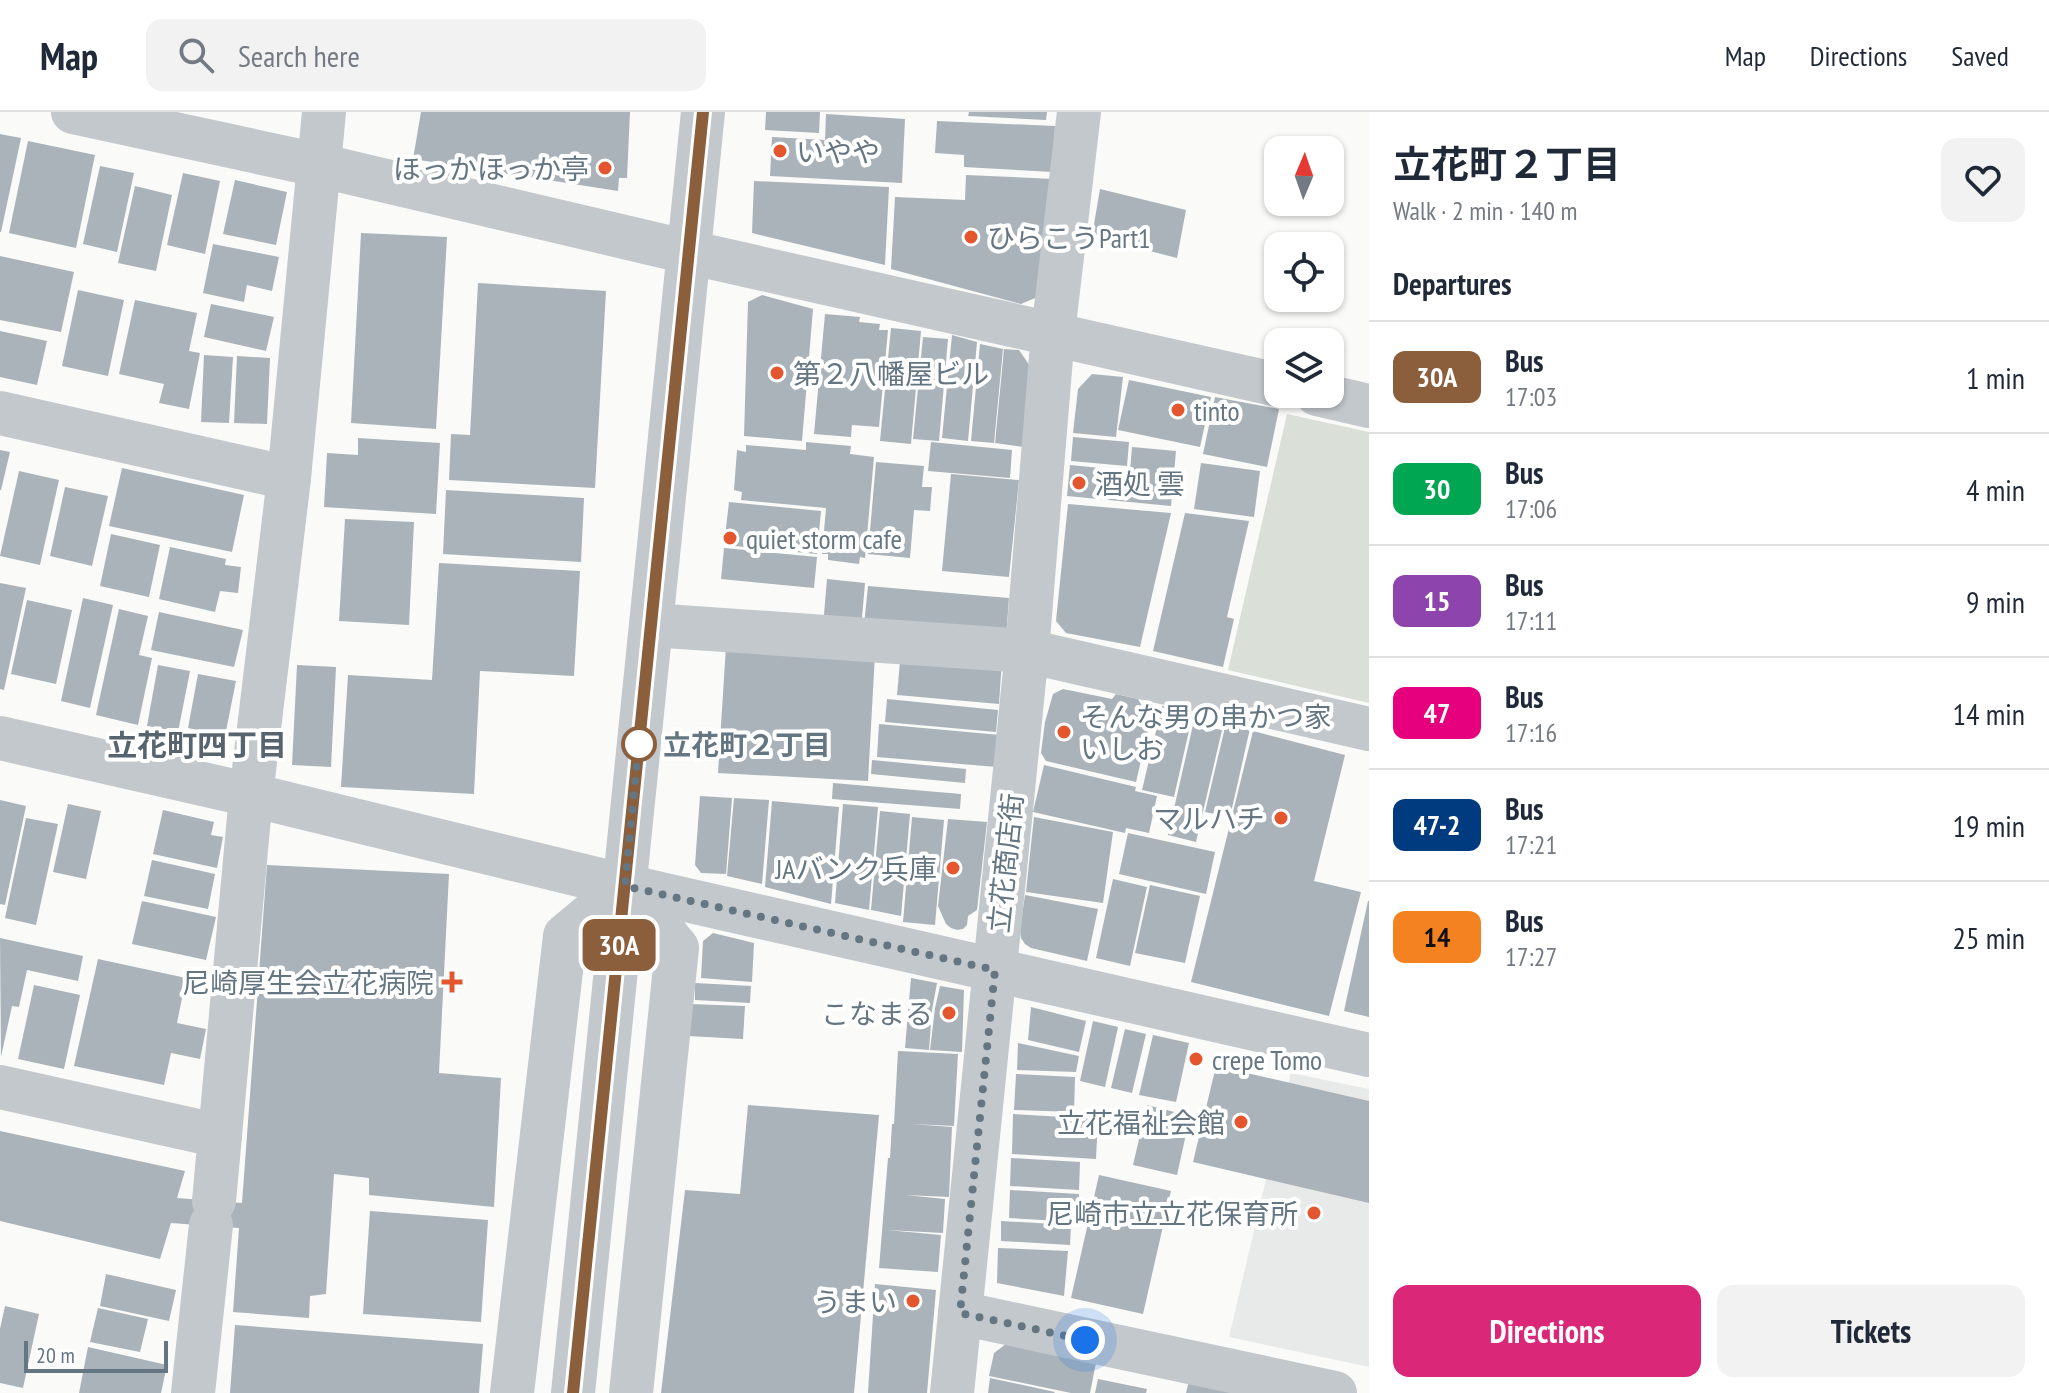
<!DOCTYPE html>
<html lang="en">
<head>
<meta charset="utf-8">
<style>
	:root { --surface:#fff; --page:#f2f2f3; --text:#1f2937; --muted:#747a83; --line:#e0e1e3; --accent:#db2777 }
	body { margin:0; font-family:"PT Sans Narrow","Noto Sans JP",sans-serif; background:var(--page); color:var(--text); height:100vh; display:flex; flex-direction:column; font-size:30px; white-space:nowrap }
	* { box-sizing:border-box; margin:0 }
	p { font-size:26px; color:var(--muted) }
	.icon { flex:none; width:44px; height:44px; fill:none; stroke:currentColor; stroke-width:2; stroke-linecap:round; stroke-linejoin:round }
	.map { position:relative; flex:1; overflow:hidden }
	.drawer { display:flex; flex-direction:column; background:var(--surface); width:680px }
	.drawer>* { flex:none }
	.badge { padding:0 16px; border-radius:12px; font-size:28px; line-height:52px }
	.needle { width:52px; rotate:2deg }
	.tools { position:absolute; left:1264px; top:24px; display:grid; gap:16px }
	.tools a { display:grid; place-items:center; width:80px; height:80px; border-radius:16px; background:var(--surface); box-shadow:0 2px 6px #0004; font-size:40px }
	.scale { position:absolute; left:24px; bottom:20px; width:144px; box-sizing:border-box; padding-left:8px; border:4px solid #657683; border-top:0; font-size:22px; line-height:28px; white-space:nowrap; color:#657683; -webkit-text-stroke:6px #fff; paint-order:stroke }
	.you { position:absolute; width:40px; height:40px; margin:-20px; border:6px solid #fff; border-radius:50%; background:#1a73e8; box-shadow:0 0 0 12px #1a73e833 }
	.map>.badge { position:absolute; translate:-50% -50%; box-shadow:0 0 0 4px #fff }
	h2 { padding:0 24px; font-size:30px; line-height:72px }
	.round { display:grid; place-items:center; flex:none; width:84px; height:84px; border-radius:16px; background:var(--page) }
	.headline { display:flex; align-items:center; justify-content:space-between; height:136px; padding:0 24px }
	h1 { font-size:38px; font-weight:700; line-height:60px }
	.button { display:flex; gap:16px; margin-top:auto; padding:16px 24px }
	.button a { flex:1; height:92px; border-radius:16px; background:var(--accent); color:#fff; font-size:32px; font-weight:700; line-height:92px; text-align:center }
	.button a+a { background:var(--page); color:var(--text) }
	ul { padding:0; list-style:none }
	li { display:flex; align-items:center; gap:24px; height:112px; padding:0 24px; border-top:2px solid var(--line) }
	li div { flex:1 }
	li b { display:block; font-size:30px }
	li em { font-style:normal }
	li .badge { min-width:88px; font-weight:700; text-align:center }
	header { display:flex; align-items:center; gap:48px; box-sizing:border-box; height:112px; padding:0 40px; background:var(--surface); border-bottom:2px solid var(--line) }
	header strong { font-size:38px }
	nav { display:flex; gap:44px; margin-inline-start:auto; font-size:28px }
	.search { width:560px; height:72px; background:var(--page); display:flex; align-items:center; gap:20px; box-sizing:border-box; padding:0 28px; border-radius:16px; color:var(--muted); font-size:30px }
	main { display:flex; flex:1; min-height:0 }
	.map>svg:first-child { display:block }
	.built { fill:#e8e9e9 }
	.green { fill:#dadfd7 }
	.building { fill:#aab3b9 }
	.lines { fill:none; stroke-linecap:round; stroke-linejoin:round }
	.minor { stroke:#c3c8cc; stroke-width:44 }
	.line-casing { stroke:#fff; stroke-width:18 }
	.line { stroke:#8b5e3c; stroke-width:12 }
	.walk { stroke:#657683; stroke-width:8; stroke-dasharray:0 14.4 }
	.poi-dot { fill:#e4572e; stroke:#fff; stroke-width:3 }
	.stop-dot { fill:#fff; stroke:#8b5e3c; stroke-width:4 }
	.labels { text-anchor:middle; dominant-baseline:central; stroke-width:8; stroke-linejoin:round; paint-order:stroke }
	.poi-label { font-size:28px; fill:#657683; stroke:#fff; text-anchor:start }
	.stop-label { font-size:28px; font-weight:bold; fill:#657683; stroke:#fff; text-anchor:start }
	.street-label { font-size:28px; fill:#657683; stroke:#fff }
	.neighbourhood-label { font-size:30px; font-weight:bold; fill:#57646e; stroke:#fff }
</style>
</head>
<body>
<header>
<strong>Map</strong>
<div class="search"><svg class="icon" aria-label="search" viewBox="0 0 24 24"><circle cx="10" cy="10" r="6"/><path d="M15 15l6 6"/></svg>Search here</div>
<nav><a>Map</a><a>Directions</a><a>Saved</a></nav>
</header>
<main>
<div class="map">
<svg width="1369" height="1281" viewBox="0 0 1369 1281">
	<rect width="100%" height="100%" fill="#fafaf8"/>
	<path class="built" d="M1291,961l78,16v278l-140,-30z"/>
	<path class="green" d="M1287,302l82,18v271l-141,-33z"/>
	<g class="building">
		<path d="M421,0h209l-3,66h-8l-1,13 -205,-32z"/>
		<path d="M766,0h54l-1,21 -54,-3z"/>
		<path d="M969,0h78l-1,8 -78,-4z"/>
		<path d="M826,2l79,5 -3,64 -132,-7 2,-39 53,3z"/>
		<path d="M937,9l118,5 -2,46 -89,-5v-12l-29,-2z"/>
		<path d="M0,22l21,4 -20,94h-1z"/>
		<path d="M28,29l67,14 -19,93 -67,-15z"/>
		<path d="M100,54l34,7 -17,79 -34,-8z"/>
		<path d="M183,61l37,8 -15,73 -38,-9z"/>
		<path d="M966,63l88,4 -7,114 -26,11 -130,-35 4,-72 70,3z"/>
		<path d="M235,68l52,12 -11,53 -53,-11z"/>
		<path d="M754,69l135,6 -4,78 -133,-32z"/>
		<path d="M135,74l37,9 -16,76 -38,-8z"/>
		<path d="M1100,77l86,21 -9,48 -85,-22z"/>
		<path d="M361,121l86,4 -11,192 -85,-6z"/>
		<path d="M213,132l66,13 -7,34 -25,-6 -3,17 -41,-9z"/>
		<path d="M0,144l74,16 -13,60 -61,-12z"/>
		<path d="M478,171l128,8 -11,197 -146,-8 2,-46 19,1z"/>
		<path d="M78,178l46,10 -16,76 -46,-10z"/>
		<path d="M762,183l51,14 -11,132 -58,-5 4,-134z"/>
		<path d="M135,188l62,13 -8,38 11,2 -11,56 -30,-6 5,-19 -45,-10z"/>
		<path d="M211,192l63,13 -8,34 -62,-14z"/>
		<path d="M825,202l35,3 -1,5 21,2 -1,6h9l-9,97 -27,-2 -1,12 -37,-3z"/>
		<path d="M891,216l30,3 -10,113 -31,-3z"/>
		<path d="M0,219l47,10 -10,44 -37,-8z"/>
		<path d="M952,223l25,7 -9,99 -26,-3z"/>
		<path d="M923,225l25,2 -9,102 -26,-2z"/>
		<path d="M980,232l23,5 -9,94 -23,-2z"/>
		<path d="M1004,237l15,1 13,19 -8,78 -29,-4z"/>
		<path d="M204,243l29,2 -4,66 -28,-1z"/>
		<path d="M237,244l33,2 -3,66 -33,-1z"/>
		<path d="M1092,262l31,3 -7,60 -43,-4 5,-44z"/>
		<path d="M1129,268l82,17 -11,50 -82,-17z"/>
		<path d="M1215,285l64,12 -12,58 -64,-13z"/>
		<path d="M1073,325l56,5 -2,24 -56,-5z"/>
		<path d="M358,326l82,5 -4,71 -112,-7 3,-54 31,2z"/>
		<path d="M806,330l45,4 -1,8 24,3 -9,101 -5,-1 -1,7 -31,-4v-6h-6l4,-46 -85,-8 1,-8 -8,-2 3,-40 9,2v-7l60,5z"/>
		<path d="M931,330l81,8 -2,28 -82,-7z"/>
		<path d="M1132,335l44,4 -5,55 -104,-10 3,-31 60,6z"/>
		<path d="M0,338l10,2 -9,38h-1z"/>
		<path d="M876,350l48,4 -2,21h10l-2,24 -16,-1 -4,48 -42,-4z"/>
		<path d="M1201,351l59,8 -6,46 -60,-8z"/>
		<path d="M122,356l122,27 -12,57 -123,-26z"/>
		<path d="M19,359l40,9 -19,85 -40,-9z"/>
		<path d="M951,362l68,6 -10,97 -67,-6z"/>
		<path d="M65,375l43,9 -16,70 -42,-10z"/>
		<path d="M446,378l138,8 -3,64 -138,-8z"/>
		<path d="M729,390l92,9 -4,43 -93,-9z"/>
		<path d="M1068,392l103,9 -31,134 -74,-14 -10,-12z"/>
		<path d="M1185,401l64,8 -22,96 7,2 -11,48 -70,-16z"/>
		<path d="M345,407l69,3 -5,103 -70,-4z"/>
		<path d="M111,422l49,11 -11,52 -49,-11z"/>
		<path d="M170,435l56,12 -1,6 16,2 -3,26 -18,-2 -5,21 -56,-13z"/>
		<path d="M724,436l93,9 -3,31 -93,-9z"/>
		<path d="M439,451l141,8 -6,105 -94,-5 -6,123 -133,-7 7,-112 84,5z"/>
		<path d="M827,467l38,4 -4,46 -38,-3z"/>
		<path d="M0,471l26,5 -22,102 -4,-1z"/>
		<path d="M868,474l141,12 -3,39 -142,-12z"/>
		<path d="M83,486l30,7 -23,103 -29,-7z"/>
		<path d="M27,488l45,10 -16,74 -45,-10z"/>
		<path d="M119,497l29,7 -9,39 13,3 -14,67 -42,-10z"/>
		<path d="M159,500l84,18 -9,37 -83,-17z"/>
		<path d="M726,534l149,8 -7,127 -150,-8z"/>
		<path d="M901,538l101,9 -3,45 -102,-9z"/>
		<path d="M158,553l32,6 -12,61 -31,-6z"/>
		<path d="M297,553l39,2 -5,100 -39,-2z"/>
		<path d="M198,562l38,7 -11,55 -37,-8z"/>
		<path d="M1063,577l49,10 4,-5 22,5 4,7 11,3 -17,73 -90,-21 -5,-8 4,-31 8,-28z"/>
		<path d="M887,587l111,11 -2,22 -111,-10z"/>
		<path d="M1162,594l31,7 -19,84 -32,-7z"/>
		<path d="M1227,607l24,5 -21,93 -25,-5z"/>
		<path d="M879,612l121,11 -3,32 -120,-10z"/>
		<path d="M1193,613l29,5 -26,112 -28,-7z"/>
		<path d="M1253,619l92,24 -31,126 47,11 -32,124 -138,-34z"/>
		<path d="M872,648l94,9 -1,14 -94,-9z"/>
		<path d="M1044,653l92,22 -1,4 22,5 -8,37 -23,-5 -1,5 -92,-21z"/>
		<path d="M833,671l128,11 -1,15 -128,-10z"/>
		<path d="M700,684l32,2 -6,76 -25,-1 -6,-8z"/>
		<path d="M734,686l35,2 -7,84 -35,-8z"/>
		<path d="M0,688l26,6 -21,99 -5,-1z"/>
		<path d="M772,689l67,6 -8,97 -66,-17z"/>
		<path d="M68,692l33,7 -15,68 -33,-7z"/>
		<path d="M843,692l35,3 -9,103 -34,-7z"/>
		<path d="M163,698l51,12 -3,13 12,2 -6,31 -64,-14z"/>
		<path d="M880,699l30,3 -9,102 -30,-6z"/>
		<path d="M912,705l32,3 -9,105 -32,-3z"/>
		<path d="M1034,705l79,15 -10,71 -77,-11z"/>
		<path d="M26,706l32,6 -22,101 -31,-7z"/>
		<path d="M948,707l39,3 -10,88 -9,6 -1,9 -4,4 -6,1 -6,-2 -5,-4 -8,-18z"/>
		<path d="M1128,721l87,19 -9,42 -87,-20z"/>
		<path d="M152,748l63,14 -7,35 -64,-13z"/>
		<path d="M267,753l182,9 -10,199 62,5 -7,129 -125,-12v-17l-35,-4 -8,120 -16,2 -1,22 -76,-6 6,-84 -68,-5 -11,36 -160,-38v-90l185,40 -8,27 65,5z"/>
		<path d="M1113,767l34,8 -17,79 -34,-8z"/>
		<path d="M1150,773l50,11 -15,67 -50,-10z"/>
		<path d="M1025,783l73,14 -11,52 -56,-13 -6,-4 -4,-6 -1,-8z"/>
		<path d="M142,789l74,16 -10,43 -74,-16z"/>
		<path d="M1368,789h1v116l-25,-6z"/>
		<path d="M713,821l41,10 -2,39 -51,-4 2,-37z"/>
		<path d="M0,826l83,18 -5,25 -51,-11 -8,37 -7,-1 -11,51z"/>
		<path d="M98,847l88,19 -9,45 29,6 -6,30 -29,-6 -7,32 -90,-19z"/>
		<path d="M911,866l26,5 -5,27 -3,40 -24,-2z"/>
		<path d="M695,871l56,3 -1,17 -55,-3z"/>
		<path d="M34,873l46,10 -16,74 -46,-10z"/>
		<path d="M940,874l24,4 -2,62 -32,-2 5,-42z"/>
		<path d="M690,892l55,2 -2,33 -55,-3z"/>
		<path d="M1031,895l55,14 -7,31 -51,-12z"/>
		<path d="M1093,909l25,6 -13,60 -25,-6z"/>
		<path d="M1125,917l21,5 -14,59 -21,-5z"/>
		<path d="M1153,923l36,8 -13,59 -37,-7z"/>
		<path d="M1018,931l61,13 -3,16 -59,-2z"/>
		<path d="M898,939l60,3 -4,72 -43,-2 41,3 -3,70 -44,-2 40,4 -2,34 -56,-3 54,5 -3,37 -59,-4 9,-110h2l2,-34h2z"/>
		<path d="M1216,954l153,35v102l-176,-41z"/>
		<path d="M1016,962l59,3 -1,35 -60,-2z"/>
		<path d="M748,993l131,10 -25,278h-193l24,-203 55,4z"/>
		<path d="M1147,993l43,11 -13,59 -44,-10z"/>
		<path d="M1013,1002l85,5 -2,40 -84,-5z"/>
		<path d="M1011,1046l69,4 -1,28 -69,-4z"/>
		<path d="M1099,1063l72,16 -28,123 -72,-16z"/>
		<path d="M1010,1078l69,4 -1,28 -69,-4z"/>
		<path d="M370,1099l118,9 -7,102 -118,-8z"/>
		<path d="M1001,1109l70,4 -1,20 -69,-4z"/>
		<path d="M998,1136l70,3 -4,45 -67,-13z"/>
		<path d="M106,1162l70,16 -7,31 -69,-15z"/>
		<path d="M875,1172l61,6 -9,103h-59z"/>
		<path d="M5,1194l34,8 -16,74 -23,-5v-54z"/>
		<path d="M98,1196l50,11 -8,33 -50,-10z"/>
		<path d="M235,1213l248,19 -4,49h-249z"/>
		<path d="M1006,1232l90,19 -6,30h-19l-82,-17 5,-23z"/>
		<path d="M88,1235l79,18 -6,28h-82z"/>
		<path d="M1190,1265l64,16h-68z"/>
		<path d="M990,1266l65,14 -1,1h-66z"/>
		<path d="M1098,1267l49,10 -1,4h-51z"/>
	</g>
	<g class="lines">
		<g class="minor">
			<path d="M73,0l245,53 370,87 590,133"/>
			<path d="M1317,282l52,12"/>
			<path d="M0,301l289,65"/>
			<path d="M651,513l376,26 342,78"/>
			<path d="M0,626l251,57 374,91 744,169"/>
			<path d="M625,774l52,62 -46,445"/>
			<path d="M0,975l220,49"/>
			<path d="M214,1089l37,-406 38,-317 35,-366"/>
			<path d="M960,1201l375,80"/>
			<path d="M193,1281l18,-168"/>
			<path d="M512,1281l53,-457 60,-50"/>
			<path d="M573,1281l130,-1281"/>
			<path d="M952,1281l75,-742 26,-318 26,-221"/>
		</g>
	</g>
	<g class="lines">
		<defs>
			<path id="line" d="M573,1281l130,-1281"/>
		</defs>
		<use href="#line" class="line-casing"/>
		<use href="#line" class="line"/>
		<path class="walk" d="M639,632v-3l-14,145 370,84 -35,343 125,27"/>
	</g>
	<g class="poi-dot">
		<circle cx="780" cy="39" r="8"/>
		<circle cx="605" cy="56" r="8"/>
		<circle cx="971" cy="125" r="8"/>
		<circle cx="777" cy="261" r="8"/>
		<circle cx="1178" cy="298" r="8"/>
		<circle cx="1079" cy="371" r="8"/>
		<circle cx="730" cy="426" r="8"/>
		<circle cx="1064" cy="620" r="8"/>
		<circle cx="1281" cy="706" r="8"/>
		<circle cx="953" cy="756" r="8"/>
		<path d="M448 858h8v8h8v8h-8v8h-8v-8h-8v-8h8z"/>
		<circle cx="949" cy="901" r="8"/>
		<circle cx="1196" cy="947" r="8"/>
		<circle cx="1241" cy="1010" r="8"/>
		<circle cx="1314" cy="1101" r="8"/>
		<circle cx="913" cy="1189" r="8"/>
	</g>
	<circle class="stop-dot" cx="639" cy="632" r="16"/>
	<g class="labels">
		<g class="poi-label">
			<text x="796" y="39">いやや</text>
			<text x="589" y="56" text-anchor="end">ほっかほっか亭</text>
			<text x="987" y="125">ひらこうPart1</text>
			<text x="793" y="261">第２八幡屋ビル</text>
			<text x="1194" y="298">tinto</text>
			<text x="1095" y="371">酒処 雲</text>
			<text x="746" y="426">quiet storm cafe</text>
			<text x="1080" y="604">そんな男の串かつ家<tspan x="1080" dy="32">いしお</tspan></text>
			<text x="1265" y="706" text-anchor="end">マルハチ</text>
			<text x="937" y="756" text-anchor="end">JAバンク兵庫</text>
			<text x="434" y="870" text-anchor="end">尼崎厚生会立花病院</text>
			<text x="933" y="901" text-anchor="end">こなまる</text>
			<text x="1212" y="947">crepe Tomo</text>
			<text x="1225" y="1010" text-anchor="end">立花福祉会館</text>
			<text x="1298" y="1101" text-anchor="end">尼崎市立立花保育所</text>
			<text x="897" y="1189" text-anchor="end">うまい</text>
		</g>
		<g class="stop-label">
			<text x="663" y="632">立花町２丁目</text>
		</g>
		<g class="street-label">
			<text transform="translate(1005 751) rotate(-84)">立花商店街</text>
		</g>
		<g class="neighbourhood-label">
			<text x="197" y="632">立花町四丁目</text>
		</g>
	</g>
</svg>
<div class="tools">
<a><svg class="needle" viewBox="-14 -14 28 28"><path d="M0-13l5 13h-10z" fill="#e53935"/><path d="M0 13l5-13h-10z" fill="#747a83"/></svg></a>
<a><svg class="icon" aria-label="locate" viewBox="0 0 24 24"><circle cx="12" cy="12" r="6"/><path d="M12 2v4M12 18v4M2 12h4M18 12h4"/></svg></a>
<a><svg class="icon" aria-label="layers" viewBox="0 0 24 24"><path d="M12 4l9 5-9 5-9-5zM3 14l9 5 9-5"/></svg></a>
</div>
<div class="scale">20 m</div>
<div class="you" style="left:1085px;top:1228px"></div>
<b class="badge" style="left:619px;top:833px;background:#8b5e3c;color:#fff">30A</b>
</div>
<section class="drawer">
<div class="headline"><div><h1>立花町２丁目</h1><p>Walk · 2 min · 140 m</p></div><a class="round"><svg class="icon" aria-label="heart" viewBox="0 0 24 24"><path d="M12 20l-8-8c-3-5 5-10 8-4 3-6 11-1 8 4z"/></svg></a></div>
<h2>Departures</h2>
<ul>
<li><span class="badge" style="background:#8b5e3c;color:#fff">30A</span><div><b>Bus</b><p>17:03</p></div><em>1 min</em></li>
<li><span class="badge" style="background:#00a651;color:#fff">30</span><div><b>Bus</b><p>17:06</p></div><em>4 min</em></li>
<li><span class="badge" style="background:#8e44ad;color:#fff">15</span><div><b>Bus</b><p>17:11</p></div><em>9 min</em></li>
<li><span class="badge" style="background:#e6007e;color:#fff">47</span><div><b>Bus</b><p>17:16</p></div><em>14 min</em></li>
<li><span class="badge" style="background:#003b80;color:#fff">47-2</span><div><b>Bus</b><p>17:21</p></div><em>19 min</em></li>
<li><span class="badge" style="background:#f58220;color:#111">14</span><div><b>Bus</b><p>17:27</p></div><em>25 min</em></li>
</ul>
<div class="button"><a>Directions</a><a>Tickets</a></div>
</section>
</main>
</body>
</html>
